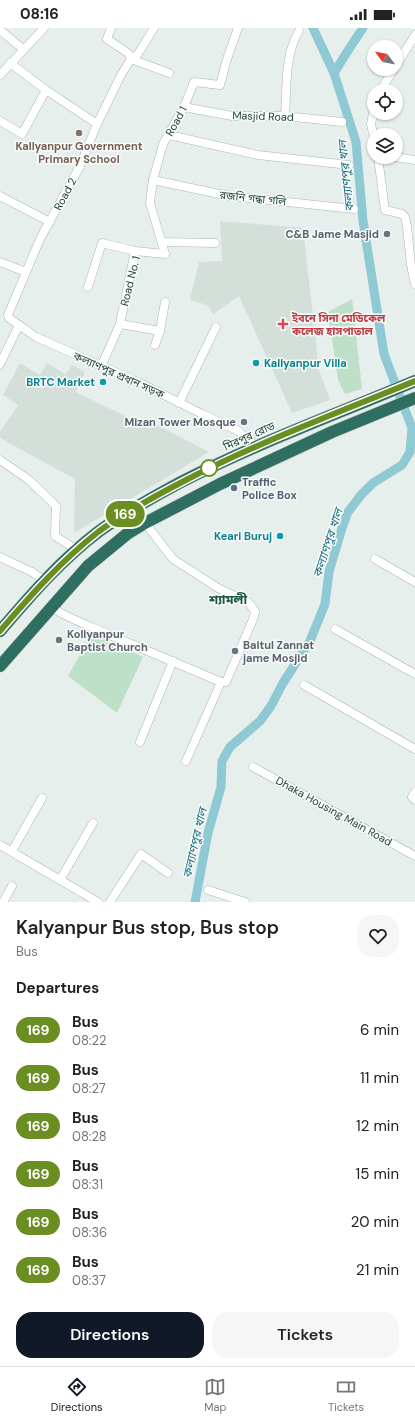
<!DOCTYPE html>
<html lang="en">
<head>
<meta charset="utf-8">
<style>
	:root { --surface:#fff; --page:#f6f6f6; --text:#222; --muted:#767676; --line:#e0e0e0; --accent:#111827 }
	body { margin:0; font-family:"DM Sans","Noto Sans Bengali",sans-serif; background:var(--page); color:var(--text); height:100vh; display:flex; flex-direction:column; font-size:15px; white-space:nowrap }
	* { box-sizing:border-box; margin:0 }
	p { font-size:13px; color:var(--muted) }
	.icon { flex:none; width:22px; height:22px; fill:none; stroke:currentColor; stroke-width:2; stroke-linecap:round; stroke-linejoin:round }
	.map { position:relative; height:874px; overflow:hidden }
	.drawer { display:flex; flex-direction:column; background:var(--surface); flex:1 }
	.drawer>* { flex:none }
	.badge { padding:0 8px; border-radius:13px; font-size:14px; line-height:26px }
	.needle { width:26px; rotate:302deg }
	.buttons { position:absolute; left:367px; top:12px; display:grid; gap:8px }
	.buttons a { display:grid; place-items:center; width:36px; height:36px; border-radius:50%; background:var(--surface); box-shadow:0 1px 3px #0004; font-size:20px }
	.map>.badge { position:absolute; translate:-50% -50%; box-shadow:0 0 0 2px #fff }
	h2 { padding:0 16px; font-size:15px; line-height:36px }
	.round { display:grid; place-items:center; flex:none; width:42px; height:42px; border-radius:16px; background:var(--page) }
	.overview { display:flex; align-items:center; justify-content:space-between; height:68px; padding:0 16px }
	h1 { font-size:19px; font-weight:600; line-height:30px }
	.cta { display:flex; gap:8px; margin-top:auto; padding:8px 16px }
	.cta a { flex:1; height:46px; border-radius:16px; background:var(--accent); color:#fff; font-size:16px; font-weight:600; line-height:46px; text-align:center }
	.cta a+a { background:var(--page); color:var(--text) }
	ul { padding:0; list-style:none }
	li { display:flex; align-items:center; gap:12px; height:48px; padding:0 16px }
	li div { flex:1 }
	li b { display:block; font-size:15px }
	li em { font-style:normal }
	li .badge { min-width:44px; font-weight:700; text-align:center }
	.status { display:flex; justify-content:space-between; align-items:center; height:28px; padding:0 20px; background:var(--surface); direction:ltr }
	.status svg { height:11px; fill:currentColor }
	.menu { display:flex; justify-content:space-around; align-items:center; height:56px; border-top:1px solid var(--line); background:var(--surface); font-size:11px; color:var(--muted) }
	.menu a { display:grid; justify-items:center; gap:2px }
	.menu .active { color:var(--accent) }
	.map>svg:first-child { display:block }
	.built { fill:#d4dfda }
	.green { fill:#bfe0c8 }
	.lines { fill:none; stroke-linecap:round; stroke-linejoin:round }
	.canal { stroke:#8ec9d4; stroke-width:9 }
	.street-casing { stroke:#a8b8b2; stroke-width:9 }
	.highway-casing { stroke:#c2cac8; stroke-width:13 }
	.street { stroke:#fff; stroke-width:8 }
	.highway { stroke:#2f6f62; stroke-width:12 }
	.line-casing { stroke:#fff; stroke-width:9 }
	.line { stroke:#6b8e23; stroke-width:6 }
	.education-dot { fill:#8d6e63; stroke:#f7fbf9; stroke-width:1.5 }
	.worship-dot { fill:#6b7280; stroke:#f7fbf9; stroke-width:1.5 }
	.health-dot { fill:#e0444e; stroke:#f7fbf9; stroke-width:1.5 }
	.culture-dot { fill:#0f9aa8; stroke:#f7fbf9; stroke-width:1.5 }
	.stop-dot { fill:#fff; stroke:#6b8e23; stroke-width:2 }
	.service-dot { fill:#5c6f8a; stroke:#f7fbf9; stroke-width:1.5 }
	.labels { text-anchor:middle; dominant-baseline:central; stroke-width:3; stroke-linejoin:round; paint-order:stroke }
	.street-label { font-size:11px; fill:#24423a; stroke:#f7fbf9 }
	.education-label { font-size:11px; font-weight:bold; fill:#785e54; stroke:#f7fbf9 }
	.worship-label { font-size:11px; font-weight:bold; fill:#5b616d; stroke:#f7fbf9; text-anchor:end }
	.health-label { font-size:11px; font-weight:bold; fill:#be3a42; stroke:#f7fbf9; text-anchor:start }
	.culture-label { font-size:11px; font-weight:bold; fill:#0d838f; stroke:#f7fbf9; text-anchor:end }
	.service-label { font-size:11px; font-weight:bold; fill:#4e5e75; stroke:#f7fbf9; text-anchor:start }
	.water-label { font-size:12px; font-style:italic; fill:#1c6f80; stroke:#f7fbf9 }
	.quarter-label { font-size:13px; font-weight:bold; fill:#1f5548; stroke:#f7fbf9 }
</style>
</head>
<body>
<div class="status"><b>08:16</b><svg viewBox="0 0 49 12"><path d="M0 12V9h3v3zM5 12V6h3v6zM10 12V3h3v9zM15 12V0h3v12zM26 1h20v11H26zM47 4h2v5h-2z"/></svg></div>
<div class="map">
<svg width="415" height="874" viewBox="0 0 415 874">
	<rect width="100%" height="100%" fill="#e6efeb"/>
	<g class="built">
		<path d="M220,193l83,7 16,142 11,30 -38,13 -53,-117 -26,18 -6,-9 -17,-5 9,-38 23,-1z"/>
		<path d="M20,335l20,12 7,-12 19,12 6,-10 13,7 -9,20 72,35 3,-5 58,30 -135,81 1,-54 -75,-41v-6l18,-27 -15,-10z"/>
	</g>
	<g class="green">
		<path d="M352,271l10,90 -17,5 -7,-14 -10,-68z"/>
		<path d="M92,605l51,24 -26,56 -49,-37z"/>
	</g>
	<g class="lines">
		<g class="canal">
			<path d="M334,45l15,-24 14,-21"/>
			<path d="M195,874l13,-69 13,-46 1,-26 8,-14 30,-26 11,-15 12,-23 27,-42 15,-37 4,-32 13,-44 6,-16 13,-17 12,-12 29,-18 8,-13 2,-24 -28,-74 -21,-133 -7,-79 -22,-69 -21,-45"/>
		</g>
		<defs>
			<g id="street">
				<path d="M111,0l-4,11 21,14 3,6 38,14"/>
				<path d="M0,2l23,19"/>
				<path d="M10,35l36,27 51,34"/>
				<path d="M396,38l19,-31"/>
				<path d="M0,47l44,-47"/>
				<path d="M380,63l14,-22"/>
				<path d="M184,79l48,9h53l57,6"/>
				<path d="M374,80l-3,16 3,14"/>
				<path d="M285,88c2,-28 -1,-60 14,-85"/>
				<path d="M0,93l22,13 24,-44"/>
				<path d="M169,107l89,20 91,10"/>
				<path d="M378,129l7,53 17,4 3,3 2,9 4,39 4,19"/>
				<path d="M394,129l21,3"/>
				<path d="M153,152l76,16 125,13"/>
				<path d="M0,168l50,26"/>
				<path d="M162,214l53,1"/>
				<path d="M0,234l26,10"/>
				<path d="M88,259l14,-44 33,8"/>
				<path d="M120,296l40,7"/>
				<path d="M19,297l-10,-7 -1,-3 32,-76 40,-73 17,-42 24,-49 10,-16 7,-5 16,-26"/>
				<path d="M155,317l5,-14 5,-29"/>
				<path d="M0,336l19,-39 17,12 102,45 64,32 35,16 18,16"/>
				<path d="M101,339l19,-43 15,-73 30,3 -15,-51 3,-23 10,-36 21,-37 10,-25 26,3 7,-26 11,-31"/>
				<path d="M179,375l37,-76"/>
				<path d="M0,432l29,20 27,26 -1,30 22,14"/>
				<path d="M0,529l32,15 12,8"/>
				<path d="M375,531l40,23"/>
				<path d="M51,579c18,12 39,19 59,28 37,16 74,31 111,47h5l28,-65 1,-6 -7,-9 -30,-14 -45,-29 -28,-36"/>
				<path d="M335,601l80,45"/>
				<path d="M304,657l111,64"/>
				<path d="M140,714l33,-81"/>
				<path d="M186,733l35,-79"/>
				<path d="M253,739l162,89"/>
				<path d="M415,764l-3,5 3,3"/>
				<path d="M0,817l98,57"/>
				<path d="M12,823l30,-53"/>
				<path d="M60,852l33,-57"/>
				<path d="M208,862l37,12"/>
				<path d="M3,874l9,-16"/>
				<path d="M110,874l31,-48 27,19"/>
			</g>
			<g id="highway">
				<path d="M0,603c31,-36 60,-70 98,-99 26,-19 55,-35 83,-50 76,-39 156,-68 234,-101"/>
				<path d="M0,638l88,-100 39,-32 18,-11 75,-39 112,-52 83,-34"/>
			</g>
		</defs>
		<use href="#street" class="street-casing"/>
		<use href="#highway" class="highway-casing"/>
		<use href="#street" class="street"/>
		<use href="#highway" class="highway"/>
	</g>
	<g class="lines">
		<defs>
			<path id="line" d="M0,603c31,-36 61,-70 98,-99 27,-20 57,-36 86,-51 75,-39 153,-68 231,-100"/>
		</defs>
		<use href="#line" class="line-casing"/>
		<use href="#line" class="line"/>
	</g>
	<circle class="education-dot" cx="79" cy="105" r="4"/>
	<g class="worship-dot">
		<circle cx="387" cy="206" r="4"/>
		<circle cx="244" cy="394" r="4"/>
		<circle cx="59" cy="612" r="4"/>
		<circle cx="235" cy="623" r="4"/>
	</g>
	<path class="health-dot" d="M281 290h4v4h4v4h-4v4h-4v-4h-4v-4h4z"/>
	<g class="culture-dot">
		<circle cx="256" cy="335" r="4"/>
		<circle cx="103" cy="354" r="4"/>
		<circle cx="280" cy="508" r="4"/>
	</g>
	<circle class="stop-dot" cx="209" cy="440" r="8"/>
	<circle class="service-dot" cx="234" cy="460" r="4"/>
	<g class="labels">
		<g class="street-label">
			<text transform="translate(263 88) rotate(2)">Masjid Road</text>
			<text transform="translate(176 93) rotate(-61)">Road 1</text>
			<text transform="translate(65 166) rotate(-62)">Road 2</text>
			<text transform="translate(253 170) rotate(6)">রজনি গন্ধা গলি</text>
			<text transform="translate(130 253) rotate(-76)">Road No. 1</text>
			<text transform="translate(119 347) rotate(24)">কল্যাণপুর প্রধান সড়ক</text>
			<text transform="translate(249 408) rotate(-24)">মিরপুর রোড</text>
			<text transform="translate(334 783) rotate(29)">Dhaka Housing Main Road</text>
		</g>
		<g class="education-label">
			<text x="79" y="118">Kallyanpur Government<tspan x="79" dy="13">Primary School</tspan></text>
		</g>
		<g class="worship-label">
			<text x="379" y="206">C&amp;B Jame Masjid</text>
			<text x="236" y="394">Mizan Tower Mosque</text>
			<text x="67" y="606" text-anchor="start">Kollyanpur<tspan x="67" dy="13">Baptist Church</tspan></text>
			<text x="243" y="617" text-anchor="start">Baitul Zannat<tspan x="243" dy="13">jame Mosjid</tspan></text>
		</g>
		<g class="health-label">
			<text x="292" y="290">ইবনে সিনা মেডিকেল<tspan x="292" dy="13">কলেজ হাসপাতাল</tspan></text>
		</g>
		<g class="culture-label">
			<text x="264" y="335" text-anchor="start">Kallyanpur Villa</text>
			<text x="95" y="354">BRTC Market</text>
			<text x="272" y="508">Keari Buruj</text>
		</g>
		<g class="service-label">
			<text x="242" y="454">Traffic<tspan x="242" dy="13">Police Box</tspan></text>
		</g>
		<g class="water-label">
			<text transform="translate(346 148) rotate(-96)">কল্যাণপুর খাল</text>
			<text transform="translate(328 515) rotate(-72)">কল্যাণপুর খাল</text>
			<text transform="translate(195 815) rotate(-77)">কল্যাণপুর খাল</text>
		</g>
		<g class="quarter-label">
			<text x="228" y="571">শ্যামলী</text>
		</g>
	</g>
</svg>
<div class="buttons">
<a><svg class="needle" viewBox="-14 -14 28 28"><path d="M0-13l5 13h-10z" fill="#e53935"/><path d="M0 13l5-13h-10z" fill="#767676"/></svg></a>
<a><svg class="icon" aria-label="locate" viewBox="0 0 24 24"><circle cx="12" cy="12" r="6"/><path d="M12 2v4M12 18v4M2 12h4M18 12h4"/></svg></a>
<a><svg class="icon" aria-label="layers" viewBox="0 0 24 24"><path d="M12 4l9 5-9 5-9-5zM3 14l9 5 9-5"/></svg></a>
</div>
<b class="badge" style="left:125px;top:486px;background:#6b8e23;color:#fff">169</b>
</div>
<section class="drawer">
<div class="overview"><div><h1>Kalyanpur Bus stop, Bus stop</h1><p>Bus</p></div><a class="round"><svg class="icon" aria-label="heart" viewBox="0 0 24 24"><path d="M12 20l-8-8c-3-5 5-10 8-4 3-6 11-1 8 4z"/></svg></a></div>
<h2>Departures</h2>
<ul>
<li><span class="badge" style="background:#6b8e23;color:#fff">169</span><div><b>Bus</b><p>08:22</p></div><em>6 min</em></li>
<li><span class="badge" style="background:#6b8e23;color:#fff">169</span><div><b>Bus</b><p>08:27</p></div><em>11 min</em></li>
<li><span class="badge" style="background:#6b8e23;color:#fff">169</span><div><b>Bus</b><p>08:28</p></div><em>12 min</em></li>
<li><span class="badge" style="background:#6b8e23;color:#fff">169</span><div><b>Bus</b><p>08:31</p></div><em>15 min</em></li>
<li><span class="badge" style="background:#6b8e23;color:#fff">169</span><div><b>Bus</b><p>08:36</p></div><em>20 min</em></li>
<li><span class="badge" style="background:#6b8e23;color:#fff">169</span><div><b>Bus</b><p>08:37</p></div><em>21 min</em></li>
</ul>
<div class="cta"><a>Directions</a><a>Tickets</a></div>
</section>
<nav class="menu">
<a class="active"><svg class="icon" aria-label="directions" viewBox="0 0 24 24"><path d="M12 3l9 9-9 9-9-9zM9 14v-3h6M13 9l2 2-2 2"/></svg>Directions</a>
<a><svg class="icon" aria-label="map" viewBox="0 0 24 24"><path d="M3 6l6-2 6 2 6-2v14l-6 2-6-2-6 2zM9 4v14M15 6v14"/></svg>Map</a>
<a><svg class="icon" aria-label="tickets" viewBox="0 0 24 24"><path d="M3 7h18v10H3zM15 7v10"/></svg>Tickets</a>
</nav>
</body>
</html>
